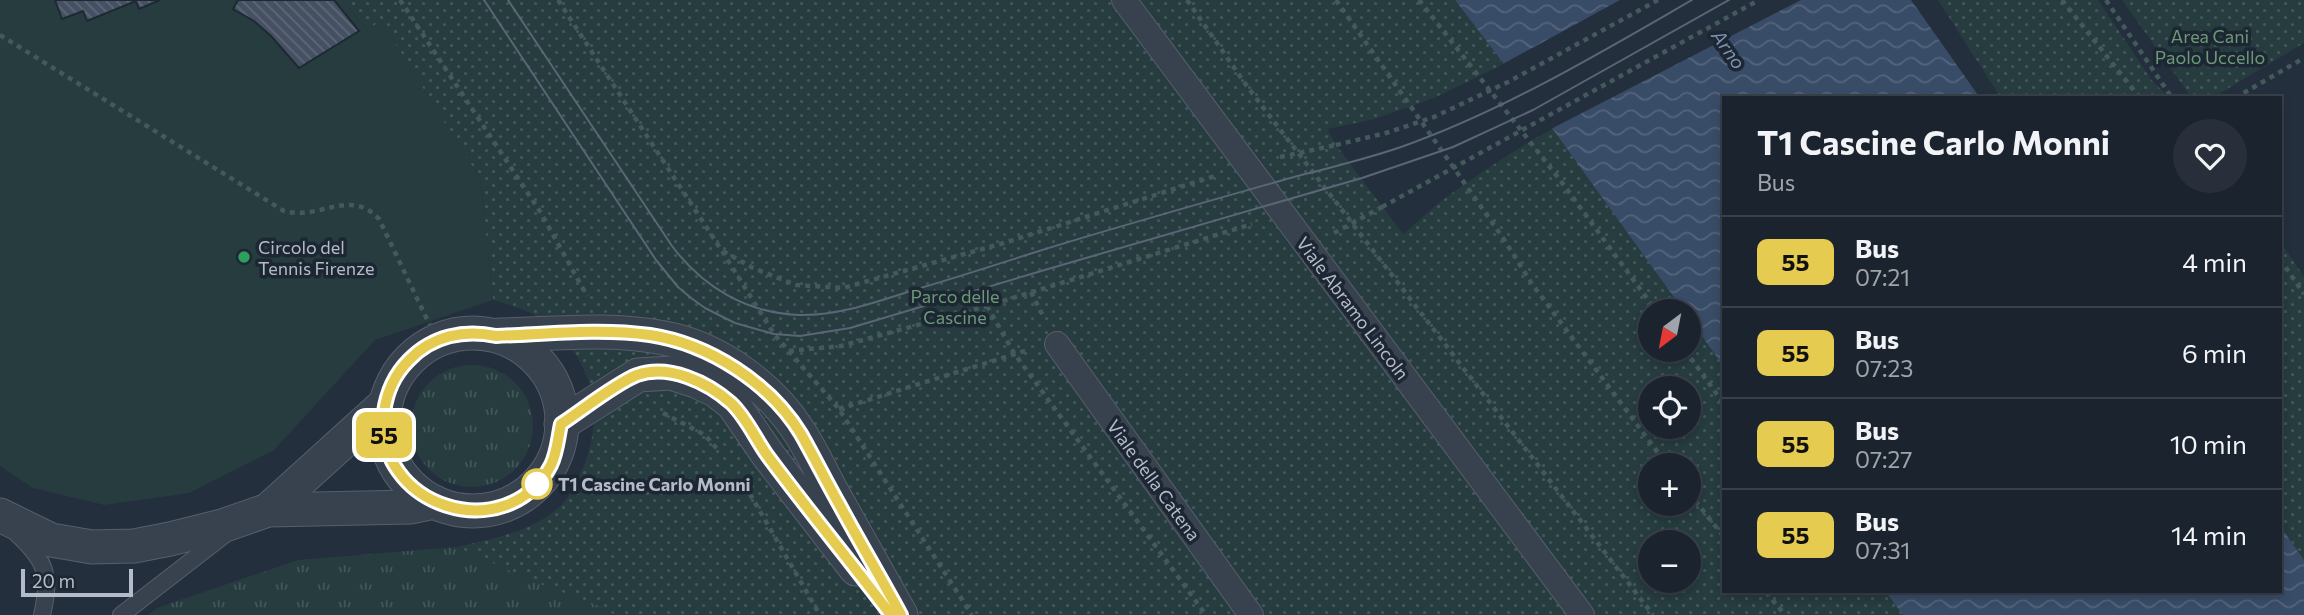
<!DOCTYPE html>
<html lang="it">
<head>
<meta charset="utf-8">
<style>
	:root { --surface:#1b232e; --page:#282f3a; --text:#f1f3f6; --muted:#a0a4aa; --line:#39404a }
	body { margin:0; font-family:Commissioner,sans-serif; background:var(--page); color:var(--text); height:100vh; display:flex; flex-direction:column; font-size:26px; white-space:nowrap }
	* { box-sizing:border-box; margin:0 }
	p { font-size:23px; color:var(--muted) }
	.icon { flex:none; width:38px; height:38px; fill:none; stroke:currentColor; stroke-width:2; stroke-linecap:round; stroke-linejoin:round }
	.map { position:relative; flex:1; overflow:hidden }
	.details { position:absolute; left:1722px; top:96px; width:560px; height:497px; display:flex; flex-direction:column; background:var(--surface); border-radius:0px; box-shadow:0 4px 10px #0003,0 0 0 2px var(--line) }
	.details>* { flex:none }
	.badge { padding:0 14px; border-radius:10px; font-size:24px; line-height:46px }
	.needle { width:46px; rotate:212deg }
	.buttons { position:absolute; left:1638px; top:299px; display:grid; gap:14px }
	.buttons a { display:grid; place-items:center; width:63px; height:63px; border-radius:50%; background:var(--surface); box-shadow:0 4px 10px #0003,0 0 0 2px var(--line); font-size:35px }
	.scale { position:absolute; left:21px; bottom:18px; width:112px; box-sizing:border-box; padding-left:7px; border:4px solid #b4bcc9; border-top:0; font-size:19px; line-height:24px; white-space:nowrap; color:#b4bcc9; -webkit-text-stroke:5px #1d2633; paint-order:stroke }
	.map>.badge { position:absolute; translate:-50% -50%; box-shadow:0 0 0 4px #fff }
	.round { display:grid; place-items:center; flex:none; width:74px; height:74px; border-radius:37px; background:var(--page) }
	.overview { display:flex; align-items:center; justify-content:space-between; height:119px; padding:0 35px }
	h1 { font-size:33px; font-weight:700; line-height:52px }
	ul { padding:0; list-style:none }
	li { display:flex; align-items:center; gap:21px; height:91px; padding:0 35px; border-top:2px solid var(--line) }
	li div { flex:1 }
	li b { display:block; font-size:26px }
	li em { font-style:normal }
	li .badge { min-width:77px; font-weight:700; text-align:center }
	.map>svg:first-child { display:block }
	.grass { fill:url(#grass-tufts) }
	.park { fill:url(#park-dots); fill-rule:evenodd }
	.pitch { fill:#263c3f }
	.water { fill:url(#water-waves) }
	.pier { fill:#242f3e }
	.building { fill:url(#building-back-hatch); stroke:#1f2835; stroke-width:2 }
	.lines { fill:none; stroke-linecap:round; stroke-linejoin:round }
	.service-casing { stroke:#565f6c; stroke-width:18 }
	.pedestrian-casing { stroke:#565f6c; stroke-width:26 }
	.minor-casing { stroke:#565f6c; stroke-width:35 }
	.path { stroke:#44595c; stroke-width:4.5; stroke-dasharray:5 5; stroke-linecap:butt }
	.service { stroke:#38414e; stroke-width:16 }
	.pedestrian { stroke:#38414e; stroke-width:24 }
	.minor { stroke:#38414e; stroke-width:33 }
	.tram { stroke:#5a6575; stroke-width:2 }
	.path-bridge { stroke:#44595c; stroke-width:4.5; stroke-dasharray:5 5; stroke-linecap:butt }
	.line-casing { stroke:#fff; stroke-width:16 }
	.line { stroke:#e5cc51; stroke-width:10 }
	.leisure-dot { fill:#2e9e5b; stroke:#1d2633; stroke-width:2.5 }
	.stop-dot { fill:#fff; stroke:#e5cc51; stroke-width:3.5 }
	.labels { text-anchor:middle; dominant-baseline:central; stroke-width:7; stroke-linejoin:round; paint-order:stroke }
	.park-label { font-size:18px; fill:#6b9a76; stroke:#1d2633 }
	.poi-label { font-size:18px; fill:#b4bcc9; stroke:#1d2633; text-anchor:start }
	.street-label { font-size:18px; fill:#b4bcc9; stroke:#1d2633 }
	.stop-label { font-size:18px; font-weight:bold; fill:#b4bcc9; stroke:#1d2633; text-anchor:start }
	.water-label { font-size:19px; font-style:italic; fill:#7c92b1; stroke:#1d2633 }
</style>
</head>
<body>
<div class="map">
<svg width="2304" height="615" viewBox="0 0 2304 615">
	<defs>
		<pattern id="grass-tufts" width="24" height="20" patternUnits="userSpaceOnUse" patternTransform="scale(1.75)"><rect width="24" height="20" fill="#263c3f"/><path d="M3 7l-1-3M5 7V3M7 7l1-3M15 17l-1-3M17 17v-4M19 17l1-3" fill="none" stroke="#435659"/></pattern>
		<pattern id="park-dots" width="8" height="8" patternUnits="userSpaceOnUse" patternTransform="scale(1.75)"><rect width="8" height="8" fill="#263c3f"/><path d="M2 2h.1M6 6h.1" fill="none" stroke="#435659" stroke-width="1.8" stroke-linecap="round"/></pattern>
		<pattern id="water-waves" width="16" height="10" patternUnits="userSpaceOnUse" patternTransform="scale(1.75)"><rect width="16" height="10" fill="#394c67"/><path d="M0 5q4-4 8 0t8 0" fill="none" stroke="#53647b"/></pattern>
		<pattern id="building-back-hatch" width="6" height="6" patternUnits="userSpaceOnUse" patternTransform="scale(1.75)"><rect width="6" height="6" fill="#455162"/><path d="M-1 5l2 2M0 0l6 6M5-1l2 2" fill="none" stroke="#5d6877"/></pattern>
	</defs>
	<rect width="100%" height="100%" fill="#242f3e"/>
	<g class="grass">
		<circle cx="472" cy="426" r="61"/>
		<path d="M457,547l80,36 61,22 17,10h-467l9,-7 141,-48z"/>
	</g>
	<g class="park">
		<path d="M342,0h1113l49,64 -70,34 -59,21 -48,10 9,16 67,89c12,-9 24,-22 37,-32 42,-31 86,-60 132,-84l152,216v258h180l16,23h-1305l-18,-10 -60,-22 -80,-36c37,-9 82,-16 108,-46 8,-10 15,-26 20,-38 19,-52 8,-99 -34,-136 -16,-15 -38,-21 -58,-27l-13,-121 -99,-157 -14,8zM1650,312h39v38h-39zM1650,388h39v39h-39zM1650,466h39v38h-39zM1650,542h39v39h-39z"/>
		<path d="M1938,0h160l55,82 17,16h-169z"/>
		<path d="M2122,0h182v43l-92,55h-20z"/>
		<path d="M2280,241l24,36v283l-24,-34z"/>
	</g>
	<path class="pitch" d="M0,0h342l25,30 14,-9 99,158 13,121 -118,40 -101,110 -85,43 -85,12 -71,-17 -33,-22z"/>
	<g class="water">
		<path d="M1455,0h456l69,98h-256v269l-35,-49v-6l-5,-1 -145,-201z"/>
		<path d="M2280,526l24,34v55h-401l-17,-23h394z"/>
	</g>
	<path class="pier" d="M1620,0h181l-252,130 -48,-65z"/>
	<g class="building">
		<path d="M55,0h105l-21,9 -3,-8 -49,20 -4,-10 -21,8z"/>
		<path d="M238,0h96l25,31 -60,37 -28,-32 -17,-15 -21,-12z"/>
	</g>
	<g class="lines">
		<defs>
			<g id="service">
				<path d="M17,534c30,28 34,42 25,81"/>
				<path d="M121,615l106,-82"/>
			</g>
			<g id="pedestrian">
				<path d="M1124,0l458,615"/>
				<path d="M1057,344l194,271"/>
			</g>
			<g id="minor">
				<circle cx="473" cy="422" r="89"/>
				<path d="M499,335c54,-1 111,-8 165,3 54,10 107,49 136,95 13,20 24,45 36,66 22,39 43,77 65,116"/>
				<path d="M561,424l77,-49 33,-2 25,8 19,9 18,14 35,51 88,114"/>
				<path d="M268,510l118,-107"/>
				<path d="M0,515l51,25 41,7 42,-1 36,-7 52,-13 46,-16 142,-3 24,-5"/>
			</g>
		</defs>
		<use href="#service" class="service-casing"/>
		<use href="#pedestrian" class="pedestrian-casing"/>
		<use href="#minor" class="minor-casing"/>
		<g class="path">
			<path d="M400,0l141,213 46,83"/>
			<path d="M558,0l164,251 52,83 65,75 133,206"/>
			<path d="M1187,0l62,89 404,526"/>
			<path d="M1336,0l167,238 29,46 136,182"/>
			<path d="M1419,0l141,180 97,132"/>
			<path d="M2062,0l78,98"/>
			<path d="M2106,0l66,98"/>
			<path d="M0,35l284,176c36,10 65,-24 95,8l58,121"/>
			<path d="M2235,98l69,-40"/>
			<path d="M1280,157l56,-12"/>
			<path d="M1334,233l48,-26"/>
			<path d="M723,251l30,17 43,17 47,3 161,-45 214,-68"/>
			<path d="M2280,259l24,35"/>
			<path d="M1031,292l12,24"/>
			<path d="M987,306l27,47 192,262"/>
			<path d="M1685,350l39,54"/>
			<path d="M789,351l52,-5 146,-40 265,-82"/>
			<path d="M839,409l189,-59"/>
			<path d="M663,413l42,22 14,16"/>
			<path d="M1689,493l35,44"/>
			<path d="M750,494l70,121"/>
			<path d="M1766,592l19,23"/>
		</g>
		<use href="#service" class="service"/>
		<use href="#pedestrian" class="pedestrian"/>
		<use href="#minor" class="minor"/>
		<g class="tram">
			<path d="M484,0l172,260 22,27 13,11 14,10 30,15 39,11 26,2 50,-8 198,-59 314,-91 91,-31 80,-37 196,-110"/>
			<path d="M508,0l164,246c31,41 74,67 127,69 40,1 80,-14 118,-26 41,-12 81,-25 122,-38 84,-26 170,-50 255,-74 35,-9 72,-18 107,-30 100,-35 199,-94 291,-147"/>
		</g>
		<g class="path-bridge">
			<path d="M1336,145l50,-12 48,-16 74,-35 150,-82"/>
			<path d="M1382,207l377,-207"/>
		</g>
	</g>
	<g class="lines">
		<defs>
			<path id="line" d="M891,615c-41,-54 -84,-106 -124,-160 -12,-17 -21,-38 -36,-52 -24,-21 -62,-39 -94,-28 -21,8 -56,36 -76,49 -3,14 -4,29 -10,41 -45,85 -179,41 -167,-53 3,-21 10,-37 25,-52 23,-24 55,-31 87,-24 51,-2 104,-8 154,-1 59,9 120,48 151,99 13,23 25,47 38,70 20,37 42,74 62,111"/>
		</defs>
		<use href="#line" class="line-casing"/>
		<use href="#line" class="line"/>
	</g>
	<circle class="leisure-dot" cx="244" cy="257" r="7"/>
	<circle class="stop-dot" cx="537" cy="484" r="14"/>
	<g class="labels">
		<g class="park-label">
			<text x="2210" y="36">Area Cani<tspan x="2210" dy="21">Paolo Uccello</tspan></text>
			<text x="955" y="296">Parco delle<tspan x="955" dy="21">Cascine</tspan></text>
		</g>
		<g class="poi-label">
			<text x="258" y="247">Circolo del<tspan x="258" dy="21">Tennis Firenze</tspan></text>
		</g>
		<g class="street-label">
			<text transform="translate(1353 308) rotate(53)">Viale Abramo Lincoln</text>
			<text transform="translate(1154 480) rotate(54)">Viale della Catena</text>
		</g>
		<g class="stop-label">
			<text x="558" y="484">T1 Cascine Carlo Monni</text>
		</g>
		<g class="water-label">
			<text transform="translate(1729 49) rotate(55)">Arno</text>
		</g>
	</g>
</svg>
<div class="buttons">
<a><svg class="needle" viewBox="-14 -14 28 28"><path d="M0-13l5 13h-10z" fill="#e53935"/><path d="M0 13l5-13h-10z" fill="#a0a4aa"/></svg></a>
<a><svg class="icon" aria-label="locate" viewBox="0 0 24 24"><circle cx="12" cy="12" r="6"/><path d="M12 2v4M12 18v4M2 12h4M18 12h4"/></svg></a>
<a>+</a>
<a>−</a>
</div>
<div class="scale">20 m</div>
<b class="badge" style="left:384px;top:435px;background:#e5cc51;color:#111">55</b>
<section class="details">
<div class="overview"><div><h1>T1 Cascine Carlo Monni</h1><p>Bus</p></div><a class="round"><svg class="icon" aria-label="heart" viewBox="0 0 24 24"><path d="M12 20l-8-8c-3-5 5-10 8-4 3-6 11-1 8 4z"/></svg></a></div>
<ul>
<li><span class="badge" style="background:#e5cc51;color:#111">55</span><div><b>Bus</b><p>07:21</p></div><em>4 min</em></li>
<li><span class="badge" style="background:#e5cc51;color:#111">55</span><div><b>Bus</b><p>07:23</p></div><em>6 min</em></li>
<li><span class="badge" style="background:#e5cc51;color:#111">55</span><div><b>Bus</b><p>07:27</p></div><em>10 min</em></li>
<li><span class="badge" style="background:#e5cc51;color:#111">55</span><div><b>Bus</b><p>07:31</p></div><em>14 min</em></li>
</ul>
</section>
</div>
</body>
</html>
